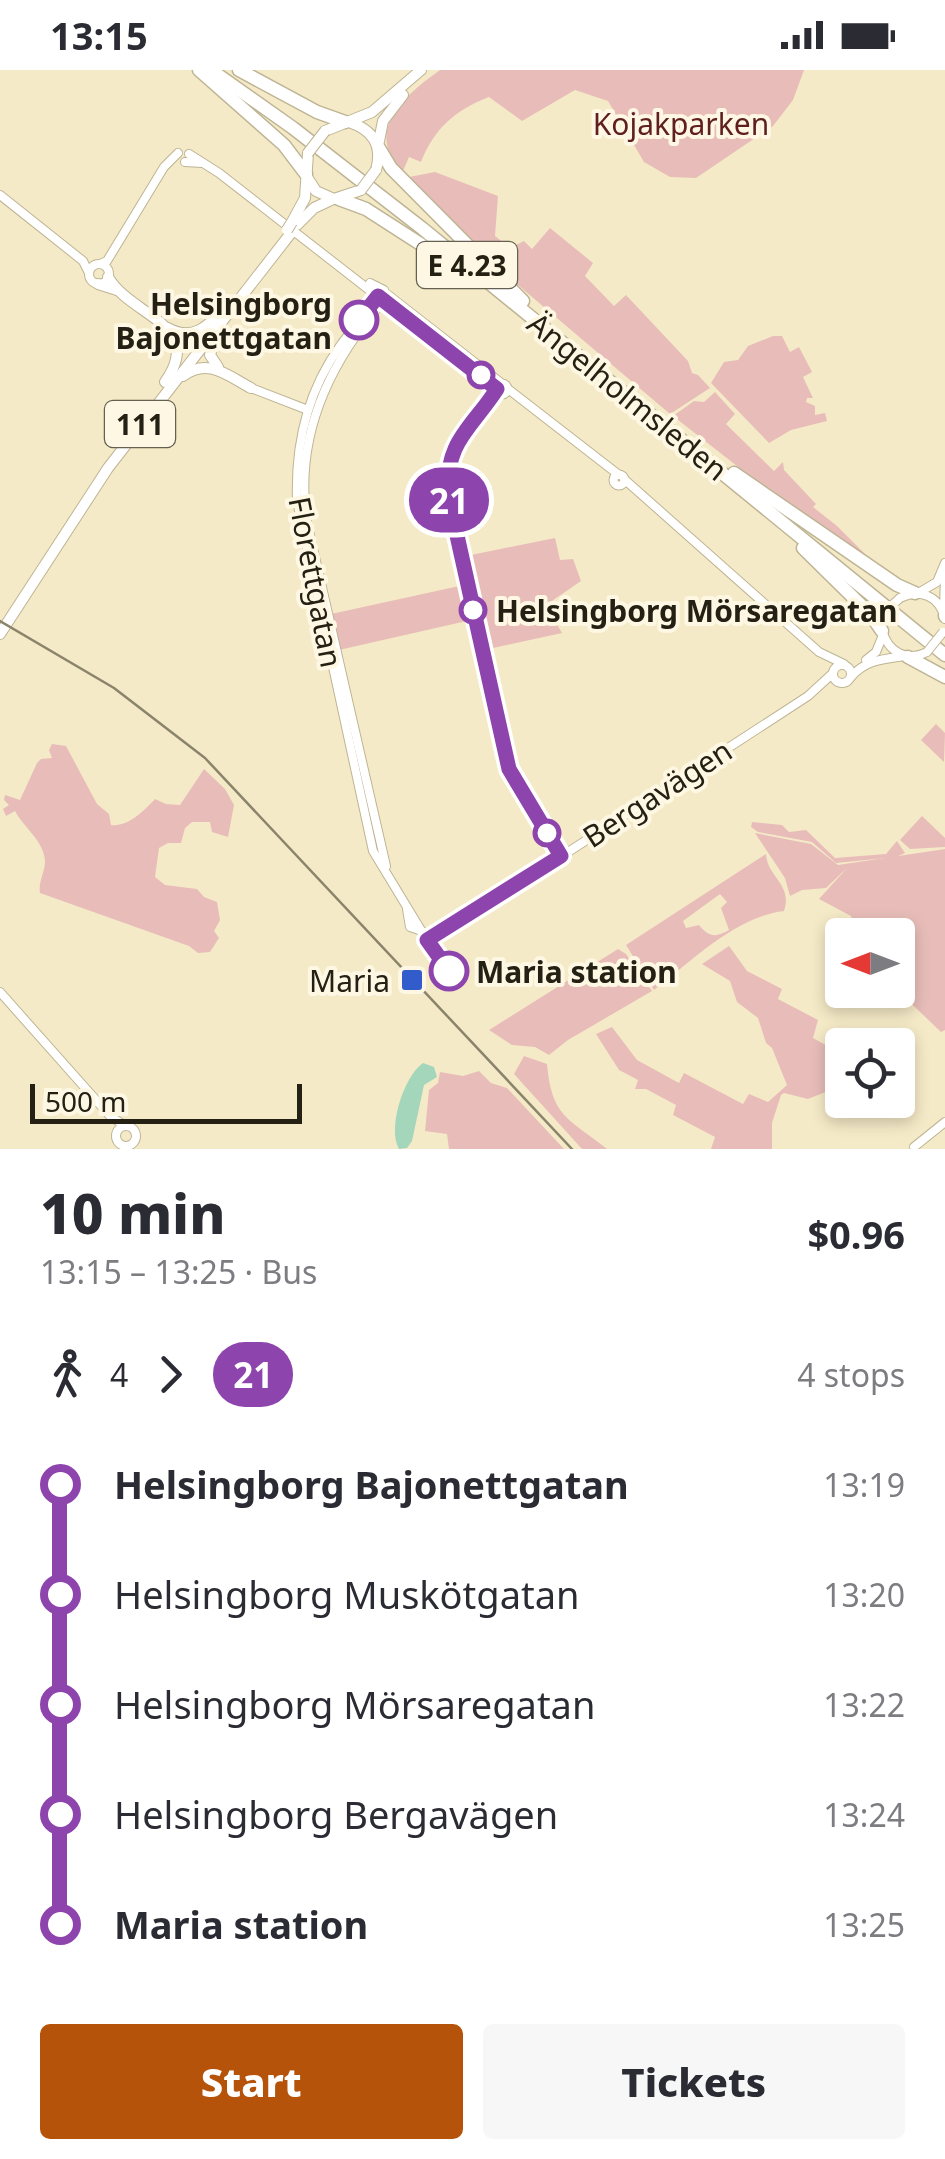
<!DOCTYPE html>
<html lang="en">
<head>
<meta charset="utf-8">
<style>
	:root { --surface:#fff; --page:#f7f7f7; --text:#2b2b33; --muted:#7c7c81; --accent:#b45309 }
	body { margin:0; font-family:"Noto Sans",sans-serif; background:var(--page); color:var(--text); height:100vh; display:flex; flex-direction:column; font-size:38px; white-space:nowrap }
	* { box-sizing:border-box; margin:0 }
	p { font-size:32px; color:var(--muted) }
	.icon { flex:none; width:55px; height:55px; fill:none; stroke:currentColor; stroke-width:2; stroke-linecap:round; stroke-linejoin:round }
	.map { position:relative; height:1079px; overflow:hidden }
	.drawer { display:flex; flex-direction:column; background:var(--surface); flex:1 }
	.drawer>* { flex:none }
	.badge { padding:0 20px; border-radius:32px; font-size:35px; line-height:65px }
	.needle { width:65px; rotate:270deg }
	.fabs { position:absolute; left:825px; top:848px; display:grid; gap:20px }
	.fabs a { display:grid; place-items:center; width:90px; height:90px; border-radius:10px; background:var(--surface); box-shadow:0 5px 15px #0003; font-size:50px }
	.scale { position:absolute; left:30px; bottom:25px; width:272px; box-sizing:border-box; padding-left:10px; border:5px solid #242013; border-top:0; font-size:28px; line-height:35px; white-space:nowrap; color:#242013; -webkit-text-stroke:8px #fef7e3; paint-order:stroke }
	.map>.badge { position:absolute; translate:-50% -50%; box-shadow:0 0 0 5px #fff }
	.legs { display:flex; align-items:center; gap:15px; height:110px; padding:0 40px; font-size:32px }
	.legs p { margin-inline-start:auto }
	.summary { display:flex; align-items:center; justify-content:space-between; height:170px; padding:0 40px }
	h1 { font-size:55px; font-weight:800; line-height:75px }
	.button { display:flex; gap:20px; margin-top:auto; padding:20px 40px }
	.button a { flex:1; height:115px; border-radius:10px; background:var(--accent); color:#fff; font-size:40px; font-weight:800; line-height:115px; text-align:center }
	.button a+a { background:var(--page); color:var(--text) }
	ul { padding:0 40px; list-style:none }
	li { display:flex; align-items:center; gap:35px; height:110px; font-size:38px }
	li i { display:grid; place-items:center; width:15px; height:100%; margin:0 12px; background:currentColor }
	li i::after { content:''; width:25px; height:25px; margin:-12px; border:8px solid; border-radius:50%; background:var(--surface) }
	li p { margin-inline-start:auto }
	li:first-child i { background:linear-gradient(#0000 50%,currentColor 0) }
	li:last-child i { background:linear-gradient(currentColor 50%,#0000 0) }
	.status { display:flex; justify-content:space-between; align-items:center; height:70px; padding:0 50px; background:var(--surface); direction:ltr }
	.status svg { height:28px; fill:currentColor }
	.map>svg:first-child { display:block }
	.green { fill:#e8bdb9; fill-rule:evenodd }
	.water { fill:#a3d6bb }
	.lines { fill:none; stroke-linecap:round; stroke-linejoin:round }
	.secondary-casing { stroke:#beb493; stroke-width:10 }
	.primary-casing { stroke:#beb493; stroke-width:12 }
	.highway-casing { stroke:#beb493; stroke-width:15 }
	.secondary { stroke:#fff; stroke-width:8 }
	.primary { stroke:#fff; stroke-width:10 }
	.highway { stroke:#fff; stroke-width:12 }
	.rail { stroke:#8b846c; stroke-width:2.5 }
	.secondary-bridge-casing { stroke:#beb493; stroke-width:10; stroke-linecap:butt }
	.primary-bridge-casing { stroke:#beb493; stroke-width:12; stroke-linecap:butt }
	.secondary-bridge { stroke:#fff; stroke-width:8 }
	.primary-bridge { stroke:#fff; stroke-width:10 }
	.line-1-casing { stroke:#fff; stroke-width:22 }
	.line-1 { stroke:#8e44ad; stroke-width:15 }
	.stop-1-dot { fill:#fff; stroke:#8e44ad; stroke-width:5 }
	.poi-dot { fill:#325ccb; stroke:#fef7e3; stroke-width:4 }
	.labels { text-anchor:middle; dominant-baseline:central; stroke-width:8; stroke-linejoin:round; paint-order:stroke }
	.shield { fill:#fef7e3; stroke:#656051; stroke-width:2.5 }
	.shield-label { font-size:28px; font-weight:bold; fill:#242013 }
	.park-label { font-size:30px; fill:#601f1f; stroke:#fef7e3 }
	.stop-label { font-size:30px; font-weight:bold; fill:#242013; stroke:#fef7e3; text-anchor:start }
	.street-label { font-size:30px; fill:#242013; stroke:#fef7e3 }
	.poi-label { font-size:30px; fill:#242013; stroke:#fef7e3; text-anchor:end }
</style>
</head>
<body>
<div class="status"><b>13:15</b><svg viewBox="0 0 49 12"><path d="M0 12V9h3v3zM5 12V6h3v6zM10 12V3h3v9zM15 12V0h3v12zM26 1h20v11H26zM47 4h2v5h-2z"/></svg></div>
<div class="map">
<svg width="945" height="1079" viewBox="0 0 945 1079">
	<rect width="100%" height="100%" fill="#f5eac7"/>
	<g class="green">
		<path d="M440,0h364l-11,30 -20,26 -77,52 -26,-1 -26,-15 -36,-61 -33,-11 -53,31 -33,-24c-34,13 -55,32 -68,65l-12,-5 -6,14c-41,-40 2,-76 37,-101z"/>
		<path d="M435,102l63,24 -3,40 15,12 14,-7 8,8 18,-21 43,35 -8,13 29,30 12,-11 62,66 4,12 6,2 12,13 -40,26 -152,-129 -109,-108z"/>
		<path d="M773,266h9l8,16 9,-5 13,25 -9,5 10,21h-6l-1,4 9,4v9l10,-2 2,8 -36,9 -22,13 -58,-60 13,-21 14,-2 10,-14z"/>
		<path d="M715,322l20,22 -9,10 48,47 9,-9 1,8 32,34 -3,3 24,19 33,33 -110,-75 -87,-68 21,-15 10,1z"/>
		<path d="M555,468l5,22 13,-1 8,22 -35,24 16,28 -69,15 -22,-93z"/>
		<path d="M464,515l7,35 -132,30 -8,-36z"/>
		<path d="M936,654l9,9 -1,29 -23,-22z"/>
		<path d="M52,674l14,2 31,58 12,10 2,11c17,2 33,-14 44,-26l11,5 14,1 24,-36 21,20 9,16 -6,32 -16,-5 -2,-10h-18l-7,6 -4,15h-13l-9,5 -4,29 10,8 32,4 7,8 13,5 3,18 -6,11 5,7 -9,14 -12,1 -9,-7 -149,-53c-2,-12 5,-20 5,-32 -1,-20 -21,-33 -30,-50l-9,5 -3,-7 6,-4 -5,-5 1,-5 15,5 17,-37 4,-4 11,-1 -3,-8z"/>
		<path d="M922,746l23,22v9l-35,2 -10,-9z"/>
		<path d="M752,752l30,3 7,7 17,-2 29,28 51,-4 11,-13 8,12 -9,4 -60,6 -24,-21 -54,-10 -7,-5z"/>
		<path d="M755,763l56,11 27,21 107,-16v181l-4,2 -44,-42 1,-55h-41l-6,-19 -32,-17 28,-31 -21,20 -24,2 -12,6 -5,-18z"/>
		<path d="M766,784c1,23 27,30 18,57 -49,6 -92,50 -130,79l-28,-45zM720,824l7,8 -6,6 8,22c-14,8 -20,7 -30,-5l-13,3 -3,-7z"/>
		<path d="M729,876l18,25 35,18 -4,10 40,21 -5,18 29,16 -14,37 -20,8 -24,-6 -3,2 -9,28v26h-61l4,-12 -42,-22 3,-10 -30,-16h-11l3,-9 -19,-10 -23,-36 16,-7 25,33 42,23 5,-10 59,31 6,-10 19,8 19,-17 -15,-37 -6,-5 -8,-25 -21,-16 -7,-21 -28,-17z"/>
		<path d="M618,879l8,5 26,37 -84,49 -19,15 -14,-8 -23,-2 -23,-15z"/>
		<path d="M524,986l23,8c5,53 20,53 60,85h-25l-68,-75z"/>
		<path d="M479,1001l12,12 16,5 57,61h-115l-2,-15 -22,-3 4,-41 9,-7 2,-11 23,4z"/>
	</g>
	<path class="water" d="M423,993l11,4 3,10 -13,8 -12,56 -5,7 -8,1c-12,-21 5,-73 24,-86z"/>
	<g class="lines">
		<defs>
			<g id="secondary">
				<path d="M189,84l30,19 158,123"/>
				<path d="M185,92l17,1"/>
				<path d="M0,125l83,66 6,12"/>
				<circle cx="99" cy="204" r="10"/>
				<path d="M100,194l7,-3 57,-94 14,-14"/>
				<path d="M370,213l14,7"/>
				<path d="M388,225l113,88"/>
				<path d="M377,227c-8,17 -26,33 -37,49 -33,46 -45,99 -43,155l76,350 54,89"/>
				<path d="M383,231c-54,62 -89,136 -76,221l79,344"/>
				<circle cx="502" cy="319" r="5.5"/>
				<path d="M251,318l57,22"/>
				<path d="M508,319l111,86"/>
				<circle cx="619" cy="410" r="5.5"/>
				<path d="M624,409l195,173 25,12"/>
				<path d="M920,522l17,-10 8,-19"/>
				<path d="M900,528c20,-10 40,-2 45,21"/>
				<path d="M944,538l1,-33"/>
				<path d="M882,560c6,22 24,32 45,22"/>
				<path d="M866,590l10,-8 7,-17"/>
				<circle cx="842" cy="604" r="9"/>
				<path d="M851,607c14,-17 32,-18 54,-21"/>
				<path d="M407,839l3,18 12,4"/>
				<path d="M427,870l12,-4 369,-240 24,-22"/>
				<path d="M0,922l111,125 15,9"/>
				<circle cx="126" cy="1066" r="10"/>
				<path d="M914,1077l31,-25"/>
			</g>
			<g id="primary">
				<path d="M349,52c24,8 34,23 27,48"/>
				<path d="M325,61l47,-19 49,-42"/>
				<path d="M378,76l5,-25 20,-26"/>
				<path d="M307,107l9,14 18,8 27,-9"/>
				<path d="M292,152l13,-24 3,-45"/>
				<path d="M297,155l17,-17 17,-8"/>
				<path d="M108,207c23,40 98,47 57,105"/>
				<path d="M98,214l19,6"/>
				<path d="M168,258c25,14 40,-2 57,-20"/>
				<path d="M216,263l-6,22 8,12"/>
				<path d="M183,306c25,-19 45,0 68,12"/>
				<path d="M0,564l108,-166 183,-235"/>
			</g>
			<g id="highway">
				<path d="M199,0l85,75 22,29"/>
				<path d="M211,0l82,58 130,101 522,426"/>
				<path d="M239,0l78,42 28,10"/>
				<path d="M379,78l12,20 132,133"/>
				<path d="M339,129l27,10 98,63"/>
				<path d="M734,403l163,112 18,8"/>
				<path d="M803,478l68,67 11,16"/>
				<path d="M945,545v1"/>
				<path d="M908,587l37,20"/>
			</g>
		</defs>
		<use href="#secondary" class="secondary-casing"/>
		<use href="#primary" class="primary-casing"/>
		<use href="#highway" class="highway-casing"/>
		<use href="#secondary" class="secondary"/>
		<use href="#primary" class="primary"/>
		<use href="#highway" class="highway"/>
		<path class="rail" d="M0,551l114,67 91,70 367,391"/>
		<defs>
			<g id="secondary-bridge">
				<path d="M883,551l6,-13 11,-10"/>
				<path d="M927,582l16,-20"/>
			</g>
			<g id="primary-bridge">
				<path d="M308,83l17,-22"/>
				<path d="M361,120l15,-20"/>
				<path d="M287,160l5,-8"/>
			</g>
		</defs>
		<use href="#secondary-bridge" class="secondary-bridge-casing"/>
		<use href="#primary-bridge" class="primary-bridge-casing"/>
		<use href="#secondary-bridge" class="secondary-bridge"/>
		<use href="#primary-bridge" class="primary-bridge"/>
	</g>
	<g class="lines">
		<defs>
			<path id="line-1" d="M359,250l19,-24 119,93c-26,40 -52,52 -49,106l61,274 52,87 -134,84 22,31"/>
		</defs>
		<use href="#line-1" class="line-1-casing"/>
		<use href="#line-1" class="line-1"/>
	</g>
	<g class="stop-1-dot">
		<circle cx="359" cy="250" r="18"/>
		<circle cx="481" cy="305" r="12"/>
		<circle cx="473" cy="540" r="12"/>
		<circle cx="547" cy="763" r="12"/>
		<circle cx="449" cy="901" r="18"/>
	</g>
	<rect class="poi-dot" x="400" y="898" width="24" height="24" rx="5"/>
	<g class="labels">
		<g class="shield">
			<rect x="417" y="172" width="100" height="46" rx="8"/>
			<rect x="105" y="331" width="70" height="46" rx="8"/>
		</g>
		<g class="shield-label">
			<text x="467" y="195">E 4.23</text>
			<text x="140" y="354">111</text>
		</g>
		<g class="park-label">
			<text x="681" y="53">Kojakparken</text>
		</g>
		<g class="stop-label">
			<text x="332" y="233" text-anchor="end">Helsingborg<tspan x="332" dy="34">Bajonettgatan</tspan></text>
			<text x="496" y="540">Helsingborg Mörsaregatan</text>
			<text x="476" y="901">Maria station</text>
		</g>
		<g class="street-label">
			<text transform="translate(628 326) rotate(39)">Ängelholmsleden</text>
			<text transform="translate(316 512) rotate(79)">Florettgatan</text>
			<text transform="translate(657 723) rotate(-33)">Bergavägen</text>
		</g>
		<g class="poi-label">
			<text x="390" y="910">Maria</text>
		</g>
	</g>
</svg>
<div class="fabs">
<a><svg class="needle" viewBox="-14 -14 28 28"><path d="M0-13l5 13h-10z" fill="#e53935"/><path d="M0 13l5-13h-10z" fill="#7c7c81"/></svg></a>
<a><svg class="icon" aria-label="locate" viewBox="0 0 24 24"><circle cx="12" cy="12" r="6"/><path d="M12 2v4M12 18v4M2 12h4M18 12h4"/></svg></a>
</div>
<div class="scale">500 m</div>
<b class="badge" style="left:449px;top:430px;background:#8e44ad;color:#fff">21</b>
</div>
<section class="drawer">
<div class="summary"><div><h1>10 min</h1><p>13:15 – 13:25 · Bus</p></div><b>$0.96</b></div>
<div class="legs"><svg class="icon" aria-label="walk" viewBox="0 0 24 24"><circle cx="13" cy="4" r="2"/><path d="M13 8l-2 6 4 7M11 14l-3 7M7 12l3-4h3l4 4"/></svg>4<svg class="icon" aria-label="forward" viewBox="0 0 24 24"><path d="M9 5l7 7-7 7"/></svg><b class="badge" style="background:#8e44ad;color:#fff">21</b><p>4 stops</p></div>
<ul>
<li><i style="color:#8e44ad"></i><b>Helsingborg Bajonettgatan</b><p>13:19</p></li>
<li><i style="color:#8e44ad"></i><span>Helsingborg Muskötgatan</span><p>13:20</p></li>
<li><i style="color:#8e44ad"></i><span>Helsingborg Mörsaregatan</span><p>13:22</p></li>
<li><i style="color:#8e44ad"></i><span>Helsingborg Bergavägen</span><p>13:24</p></li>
<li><i style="color:#8e44ad"></i><b>Maria station</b><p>13:25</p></li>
</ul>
<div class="button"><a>Start</a><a>Tickets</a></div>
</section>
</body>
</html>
